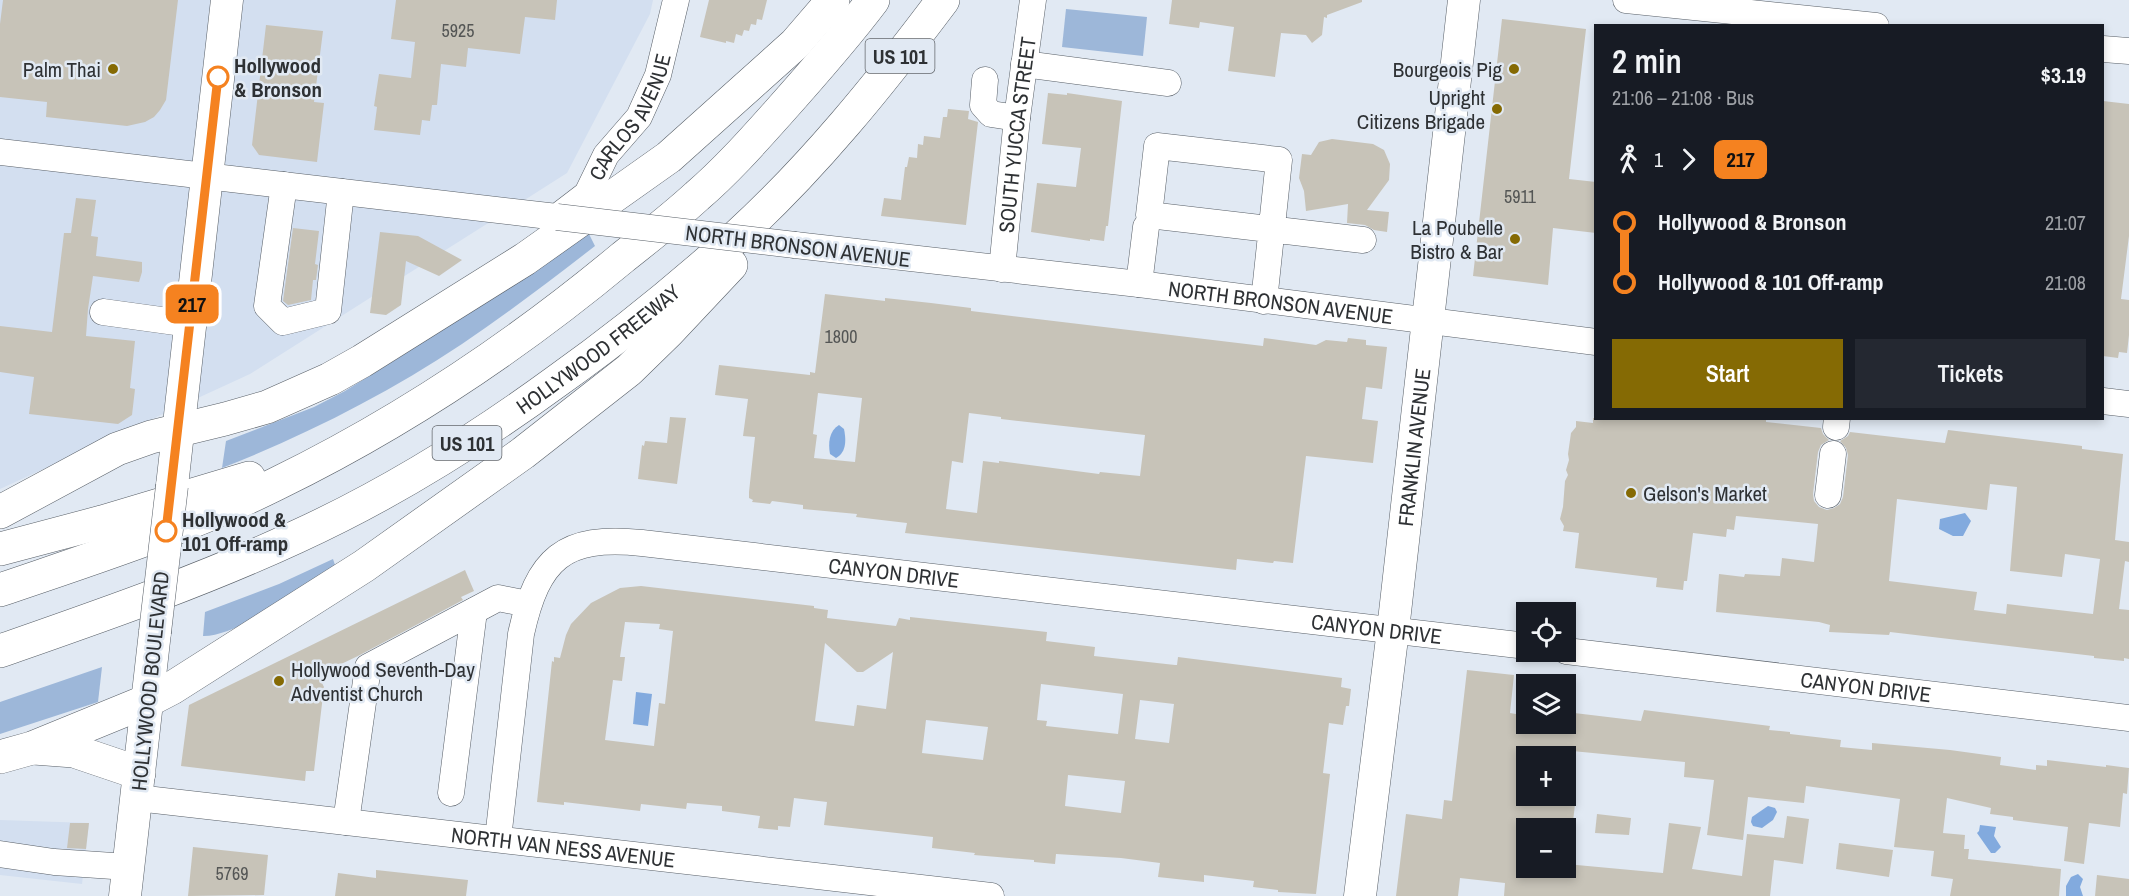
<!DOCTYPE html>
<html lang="en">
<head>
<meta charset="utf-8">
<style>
	:root { --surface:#171b24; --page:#242831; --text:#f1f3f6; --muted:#9ea1a6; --accent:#856a04 }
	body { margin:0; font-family:"Archivo Narrow",sans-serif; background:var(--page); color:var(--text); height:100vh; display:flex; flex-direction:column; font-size:22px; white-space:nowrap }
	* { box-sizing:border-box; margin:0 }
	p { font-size:20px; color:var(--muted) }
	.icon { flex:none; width:33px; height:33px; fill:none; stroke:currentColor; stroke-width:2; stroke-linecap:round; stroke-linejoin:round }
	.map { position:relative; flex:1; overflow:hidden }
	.drawer { position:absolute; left:1594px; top:24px; width:510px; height:396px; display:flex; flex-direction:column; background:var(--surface); border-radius:0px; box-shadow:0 3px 9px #0003 }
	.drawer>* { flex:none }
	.badge { padding:0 12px; border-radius:9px; font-size:21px; line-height:39px }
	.controls { position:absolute; left:1516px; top:602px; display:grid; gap:12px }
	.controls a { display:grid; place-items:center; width:60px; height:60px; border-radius:0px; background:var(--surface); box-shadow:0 3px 9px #0003; font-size:30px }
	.map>.badge { position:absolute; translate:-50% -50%; box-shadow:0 0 0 3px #fff }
	.legs { display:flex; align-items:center; gap:9px; height:66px; padding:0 18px; font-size:20px }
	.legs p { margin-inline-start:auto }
	.headline { display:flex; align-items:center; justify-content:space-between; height:102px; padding:0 18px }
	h1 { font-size:33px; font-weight:600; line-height:45px }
	.cta { display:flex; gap:12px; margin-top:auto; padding:12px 18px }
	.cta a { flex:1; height:69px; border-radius:0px; background:var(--accent); color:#fff; font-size:24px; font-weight:600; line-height:69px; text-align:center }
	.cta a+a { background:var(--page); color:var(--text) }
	ul { padding:0 18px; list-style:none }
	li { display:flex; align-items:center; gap:21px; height:60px; font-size:22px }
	li i { display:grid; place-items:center; width:9px; height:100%; margin:0 8px; background:currentColor }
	li i::after { content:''; width:15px; height:15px; margin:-8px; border:4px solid; border-radius:50%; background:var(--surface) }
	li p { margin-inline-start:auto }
	li:first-child i { background:linear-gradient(#0000 50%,currentColor 0) }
	li:last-child i { background:linear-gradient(currentColor 50%,#0000 0) }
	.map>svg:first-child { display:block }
	.built { fill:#d3dff0 }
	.green { fill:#9db7d9 }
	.water { fill:#82aade }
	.building { fill:#c7c3b8; fill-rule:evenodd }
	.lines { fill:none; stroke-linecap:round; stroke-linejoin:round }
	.minor-casing { stroke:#585f67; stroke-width:27 }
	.major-casing { stroke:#585f67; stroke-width:33 }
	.highway-casing { stroke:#585f67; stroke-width:34 }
	.minor { stroke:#fff; stroke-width:26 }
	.major { stroke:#fff; stroke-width:32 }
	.highway { stroke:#fff; stroke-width:33 }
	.minor-bridge-casing { stroke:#585f67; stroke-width:27; stroke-linecap:butt }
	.major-bridge-casing { stroke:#585f67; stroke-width:33; stroke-linecap:butt }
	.minor-bridge { stroke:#fff; stroke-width:26 }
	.major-bridge { stroke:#fff; stroke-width:32 }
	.line-1-casing { stroke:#fff; stroke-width:14 }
	.line-1 { stroke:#f58220; stroke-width:9 }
	.poi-dot { fill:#856a04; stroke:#e1e9f3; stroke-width:2 }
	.stop-1-dot { fill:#fff; stroke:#f58220; stroke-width:3 }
	.labels { text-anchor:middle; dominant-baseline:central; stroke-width:5; stroke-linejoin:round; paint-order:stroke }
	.number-label { font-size:18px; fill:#545655 }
	.shield { fill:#e1e9f3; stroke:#64686d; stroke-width:1.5 }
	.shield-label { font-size:20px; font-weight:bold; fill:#2e3134 }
	.stop-label { font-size:21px; font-weight:bold; fill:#2e3134; stroke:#e1e9f3; text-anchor:start }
	.poi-label { font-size:21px; fill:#2e3134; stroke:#e1e9f3; text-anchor:end }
	.street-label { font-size:21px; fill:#2e3134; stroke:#e1e9f3 }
</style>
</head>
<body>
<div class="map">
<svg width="2129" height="896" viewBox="0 0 2129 896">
	<rect width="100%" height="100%" fill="#e1e9f3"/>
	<g class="built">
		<path d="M0,0h653l-3,14 -83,159 -317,201 -250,115z"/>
		<path d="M0,820l89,3 -7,61 -82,-9z"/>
	</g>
	<g class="green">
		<path d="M1066,9l81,8 -4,39 -81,-9z"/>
		<path d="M588,232l7,14c-44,34 -87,67 -133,98 -75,50 -156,91 -240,124l4,-27 88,-34 31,-16 55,-34z"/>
		<path d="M333,559l3,9c-30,19 -100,69 -133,68l2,-24 74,-28z"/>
		<path d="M102,667l-4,35 -98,32v-32z"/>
	</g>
	<g class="water">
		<path d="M839,425l5,4c2,10 3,23 -8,29l-6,-4c-2,-11 -1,-23 9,-29z"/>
		<path d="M1965,513l6,8 -8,15h-10l-14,-7 1,-10z"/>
		<path d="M636,692l16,2 -4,32 -15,-2z"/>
		<path d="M1768,806l7,2 2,4 -4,8 -11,8 -9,-2 -2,-4 1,-5z"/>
		<path d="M1980,825l16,2 -2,9 7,11 -6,6h-4l-14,-20 2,-2z"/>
		<path d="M2078,874l5,5 -3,8 3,9h-17v-10l5,-9z"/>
	</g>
	<g class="building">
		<path d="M3,0h175l-12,100 -6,10 -6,7 -9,5 -18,4 -81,-9 1,-15 -47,-5v-73z"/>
		<path d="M396,0h161l-2,20 -30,-3 -5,37 -52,-6 -2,19 -25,-3 -4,41h-5l-2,16 -8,-1 -2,15 -46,-5 3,-23 -3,-1 5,-32 32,4 4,-36 -24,-3z"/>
		<path d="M709,0h58l-5,20 -5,-1 -1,6 -5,-1 -2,7 -5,-1 -2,6 -6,-2 -2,9 -8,-2v2l-26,-6z"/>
		<path d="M1172,0h190v2l-35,13v3l-3,-1 -2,18 -10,8 -6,-8 -25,-2 -6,44 -47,-6 6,-44 -34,-5 -1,6 -30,-4z"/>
		<path d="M1502,19l84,10 -17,150 27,3v51l-43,-5 -5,57 -75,-9z"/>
		<path d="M266,25l57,6 -9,71 10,1 -7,59 -58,-7 -7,-10z"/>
		<path d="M1048,93l19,2v-2l55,8 -14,125h-2l-2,15 -14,-2v2l-59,-9 6,-49 39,4 5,-39 -39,-4z"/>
		<path d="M2103,101l26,3v132l-8,63 8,1v35l-2,18 -8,-1 -1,6 -15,-2z"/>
		<path d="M948,109l21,2 -1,8 10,3 -12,103 -85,-9 3,-18 17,2 4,-33h2l2,-10 8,1 1,-14 5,1 1,-9 16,2 3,-21h4z"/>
		<path d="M1332,139l41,5 11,6 6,14 -1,16 -22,30 22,2 -2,20 -13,-2 -9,-5 -18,-2 1,-19 -42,7 -2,-20 -5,-13 3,-24 9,1 8,-13z"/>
		<path d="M76,198l20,2 -5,36 7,1 -2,19 46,6v10l-3,10 -46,-6 -5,33 -2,27 49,5 -5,47 5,1 -3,26 -14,9 -89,-10 5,-37 -34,-5v-46l52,6 12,-99h7z"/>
		<path d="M293,228l26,3 -4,33 3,1 -2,15h-3l-2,20 -23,5 -5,-4z"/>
		<path d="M380,232l38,4 44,24 -23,16 -33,-15 -5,44 -15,10 -16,-2z"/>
		<path d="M825,294l60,7v-3l46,5 40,5v3l292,35 1,-8 52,7 10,-5 21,2 1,-4 18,2v5l21,2 -5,42 -16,-2 -4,32 16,2 -5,42 -67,-7 -13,107 -19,-2 -1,2 -36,-4 -1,11 -331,-37 2,-10 -51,-6 1,-3 -54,-5v-4l-31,-4 -2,3 -18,-2 1,-2 -4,-2v-6l6,-55 -12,-1 5,-37 -33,-4 4,-30 91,10v-3l5,1zM818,393l44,5 -7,64 -41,-4 3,-23 -4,-1zM969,413l32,4v2l144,16 -5,41 -40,-4 -1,2 -100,-13v2l-16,-2 -6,52 -31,-4 6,-48 11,2z"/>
		<path d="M670,417l16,1 -9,66 -39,-5 4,-34 2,1 1,-5 22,2z"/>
		<path d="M1593,418h173v4l55,6 2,6 6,6 -8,5 -3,7 -5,42 1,7 5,6 8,3 7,-2 6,-4 3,-7 5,-42 -2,-7 -6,-7 8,-5 2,-4 95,11 3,-13 134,16v3l41,5 -8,86 14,2v20l-4,-1 -6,48 10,1v49l-5,-1v3l-30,-3v-2l-204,-24 -1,3 -60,-3 1,-7 -11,-3 -103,-10 3,-38 25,3 1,-3 35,2 2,-18 32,4 4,-38 -82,-8 -2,14 -7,-1 -1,8 -33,-4 -6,48h-3l-1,9 -27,-3 1,-9 -82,-10 4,-35 -16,-2 1,-5 -4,-7 3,-12 2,-26 3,-6 -2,-5 3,-10 -1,-6 3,-21 5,-6v-6l17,2zM1990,484l27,3 -7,84 52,6 3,-23 35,5 -7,55 -86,-10 -1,10 -32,-4 3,-18 -88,-11 8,-82 90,11z"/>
		<path d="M465,570l9,21 -13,6 2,3 -105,56 -40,19 6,12 -10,84h-8l-1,10 -124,-15 8,-61z"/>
		<path d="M641,586l173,20v2l14,2 -1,8 69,8 3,-8 11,2v-3l137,15 -1,9 49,6 -1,9 81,9h2l1,-8 164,21 -1,9 10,2 -2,17h-3l-3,19 -14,-2 -6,50 7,1 -14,120 -38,-2v-2l-25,-3 1,-6 -50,-6v7l-46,-5 2,-14 -39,-5 -65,-4 -1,10 -21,-2v-2l-60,-5 1,-2 -43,-5 1,-11 -109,-12 3,-23 -33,-4 -4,29 -12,-1v4l-20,-2 2,-12 -38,-5v-5l-35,-3 -1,6 -45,-5 -1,7 -76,-9v3l-27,-3 15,-141 2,1v-5l6,1 6,-23 5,-11 20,-21 29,-15zM625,622l35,2 -1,5 14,2 -8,73 -6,-1 -5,43 -49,-6 8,-60 9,1 3,-24h-5zM825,643l32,29h6l30,-20 -7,57 -29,-4 -3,21 -39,-5zM1041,684l82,10 -5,40 -72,-8 1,-5 -10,-1zM1140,700l34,4 -5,39 -34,-4zM926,720l62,7 -5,33 -61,-7zM1068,775l57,6 -4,32 -56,-7z"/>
		<path d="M1467,670l47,5 -4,38 17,3v7h39v-11l75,9 3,-11 126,16 -1,4 21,2v2l51,6 -1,7 32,3v-7l78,7 51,7 -1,8 36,5v-5l11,1v-6l59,7v-2l23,3 -2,26 -4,-1 -3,34 -31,-4 -5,41 -20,-3 4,-34 -55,-7v-3l-23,-3 1,-6 -44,-10 -4,35 22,2 -1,14h5l-1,10 93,10 -2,27h-109l3,-17 -22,-3 3,-25 -40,-4 6,-48 -94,-13 -2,17 -56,-6 -5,43 -36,-5 7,-55 -30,-3 1,-15 -123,-12 -1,6h-34v39h49l-3,27 -19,-2 -1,8h-26v39h39v-3l97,9 6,-50 32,4 -9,42 50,7 5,-42 37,4 3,-22 22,3 -6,45 -29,-4 -4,36h-266l1,-13 -45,-5 -2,18h-62l10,-82 36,5 2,-19 8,1z"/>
		<path d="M1597,814l34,4 -2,17 -34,-2z"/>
		<path d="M70,823h19l-3,26 -19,-1z"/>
		<path d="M1839,843l54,7 -4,27 -53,-8z"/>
		<path d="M193,847l75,8 -4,40 -76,1z"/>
		<path d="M376,870l92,10 -2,16h-131l3,-23 38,5z"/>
		<path d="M2097,875l32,4v17h-34z"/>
	</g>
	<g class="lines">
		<defs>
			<g id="minor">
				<path d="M1626,0l250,26"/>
				<path d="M2103,49l26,2"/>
				<path d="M1024,64l144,19"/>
				<path d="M985,80l-2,25 8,9 26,4"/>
				<path id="s1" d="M0,152l557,65 30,-23 19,-39 33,-38 19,-42 18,-75"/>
				<path d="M284,185l-17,121 16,16 45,-11 13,-119"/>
				<path id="s2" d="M795,245l344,39 457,58"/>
				<path id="s3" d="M1002,269l15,-151 16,-118"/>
				<path d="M1139,284l7,-57"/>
				<path d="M1264,301l15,-141 -122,-14 -8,69 214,25"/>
				<path d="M103,312l87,12"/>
				<path d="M2103,401l26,3"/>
				<path d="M1836,427l1,-9"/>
				<path d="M1828,495l5,-41"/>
				<path id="s4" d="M1566,651l563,67"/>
				<path d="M451,793l23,-182"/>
				<path id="s5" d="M137,798l854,98"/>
				<path d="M346,822l22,-155 130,-69 30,6"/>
				<path id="s6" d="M498,839l23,-205c17,-76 42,-99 121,-91l885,103"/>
				<path d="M0,854l54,8 74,5"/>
			</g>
			<g id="major">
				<path d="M172,486l55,-486"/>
				<path d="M125,896l30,-264"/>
				<path id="s7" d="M1360,896l33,-266 71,-630"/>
			</g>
			<g id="highway">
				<path d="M0,512l117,-63 34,-12 74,-18 42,-12 63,-28 32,-18 163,-102 144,-102 126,-113 38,-44"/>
				<path d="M0,549l102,-27 147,-44"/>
				<path d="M0,590c93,-32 188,-62 276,-106 125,-61 239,-137 346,-226 25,-20 51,-40 75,-62 28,-24 54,-53 79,-81 33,-37 67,-75 97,-115"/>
				<path id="s8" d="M0,651c100,-35 199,-69 296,-114 92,-42 179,-96 261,-156 62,-44 121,-92 178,-143 78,-71 145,-154 208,-238"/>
				<path d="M34,748l40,3 65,22"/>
				<path d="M0,757l32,-9 115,-47 25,-13 192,-122 159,-113 106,-83 39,-38 63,-67"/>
			</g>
		</defs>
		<use href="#minor" class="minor-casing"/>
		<use href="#major" class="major-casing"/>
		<use href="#highway" class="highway-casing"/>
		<use href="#minor" class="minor"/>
		<use href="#major" class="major"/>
		<use href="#highway" class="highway"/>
		<defs>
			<path id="minor-bridge" d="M557,217l238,28"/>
			<path id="major-bridge" d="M155,632l17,-146"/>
		</defs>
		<use href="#minor-bridge" class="minor-bridge-casing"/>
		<use href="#major-bridge" class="major-bridge-casing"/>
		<use href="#minor-bridge" class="minor-bridge"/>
		<use href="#major-bridge" class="major-bridge"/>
	</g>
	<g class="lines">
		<defs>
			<path id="line-1" d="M166,531l52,-454"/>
		</defs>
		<use href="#line-1" class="line-1-casing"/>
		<use href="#line-1" class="line-1"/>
	</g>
	<g class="poi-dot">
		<circle cx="113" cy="69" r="6"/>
		<circle cx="1514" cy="69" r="6"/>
		<circle cx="1497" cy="109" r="6"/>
		<circle cx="1515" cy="239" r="6"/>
		<circle cx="1631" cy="493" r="6"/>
		<circle cx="279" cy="681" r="6"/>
	</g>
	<g class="stop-1-dot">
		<circle cx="218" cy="77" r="10"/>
		<circle cx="166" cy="531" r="10"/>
	</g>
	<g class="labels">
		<g class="number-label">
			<text x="458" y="30">5925</text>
			<text x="1520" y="196">5911</text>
			<text x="841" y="336">1800</text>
			<text x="232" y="873">5769</text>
		</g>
		<g class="shield">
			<rect x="865.5" y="39" width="69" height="34" rx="4.5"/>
			<rect x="432.5" y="426" width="69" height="34" rx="4.5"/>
		</g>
		<g class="shield-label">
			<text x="900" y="56">US 101</text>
			<text x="467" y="443">US 101</text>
		</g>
		<g class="stop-label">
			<text x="234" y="65">Hollywood<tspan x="234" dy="24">&amp; Bronson</tspan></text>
			<text x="182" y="519">Hollywood &amp;<tspan x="182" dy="24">101 Off-ramp</tspan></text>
		</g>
		<g class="poi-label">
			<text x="101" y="69">Palm Thai</text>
			<text x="1502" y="69">Bourgeois Pig</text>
			<text x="1485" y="97">Upright<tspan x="1485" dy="24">Citizens Brigade</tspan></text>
			<text x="1503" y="227">La Poubelle<tspan x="1503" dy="24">Bistro &amp; Bar</tspan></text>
			<text x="1643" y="493" text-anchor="start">Gelson's Market</text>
			<text x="291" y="669" text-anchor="start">Hollywood Seventh-Day<tspan x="291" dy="24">Adventist Church</tspan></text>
		</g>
		<g class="street-label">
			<text stroke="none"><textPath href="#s1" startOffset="688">CARLOS AVENUE</textPath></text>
			<text stroke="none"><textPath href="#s3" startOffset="135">SOUTH YUCCA STREET</textPath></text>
			<text transform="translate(798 246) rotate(7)">NORTH BRONSON AVENUE</text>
			<text stroke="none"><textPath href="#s2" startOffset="489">NORTH BRONSON AVENUE</textPath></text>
			<text stroke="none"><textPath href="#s8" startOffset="674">HOLLYWOOD FREEWAY</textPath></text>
			<text stroke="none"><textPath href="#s7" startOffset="452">FRANKLIN AVENUE</textPath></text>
			<text stroke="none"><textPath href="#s6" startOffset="634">CANYON DRIVE</textPath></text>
			<text stroke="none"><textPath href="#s6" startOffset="1120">CANYON DRIVE</textPath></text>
			<text transform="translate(150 681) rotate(-84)">HOLLYWOOD BOULEVARD</text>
			<text stroke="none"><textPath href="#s4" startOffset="302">CANYON DRIVE</textPath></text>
			<text stroke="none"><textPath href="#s5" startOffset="429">NORTH VAN NESS AVENUE</textPath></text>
		</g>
	</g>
</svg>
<div class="controls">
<a><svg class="icon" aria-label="locate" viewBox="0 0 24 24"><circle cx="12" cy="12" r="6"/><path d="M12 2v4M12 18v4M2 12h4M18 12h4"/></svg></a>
<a><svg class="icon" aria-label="layers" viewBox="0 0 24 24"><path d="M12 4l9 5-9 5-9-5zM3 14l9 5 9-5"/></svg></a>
<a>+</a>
<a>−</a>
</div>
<b class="badge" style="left:192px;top:304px;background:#f58220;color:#111">217</b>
<section class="drawer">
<div class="headline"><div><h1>2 min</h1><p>21:06 – 21:08 · Bus</p></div><b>$3.19</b></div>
<div class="legs"><svg class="icon" aria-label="walk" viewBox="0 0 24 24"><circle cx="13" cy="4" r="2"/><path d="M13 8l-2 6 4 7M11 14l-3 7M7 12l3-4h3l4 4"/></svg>1<svg class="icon" aria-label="forward" viewBox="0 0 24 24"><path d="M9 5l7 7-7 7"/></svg><b class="badge" style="background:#f58220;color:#111">217</b></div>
<ul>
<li><i style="color:#f58220"></i><b>Hollywood &amp; Bronson</b><p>21:07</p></li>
<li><i style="color:#f58220"></i><b>Hollywood &amp; 101 Off-ramp</b><p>21:08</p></li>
</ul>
<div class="cta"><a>Start</a><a>Tickets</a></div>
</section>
</div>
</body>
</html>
